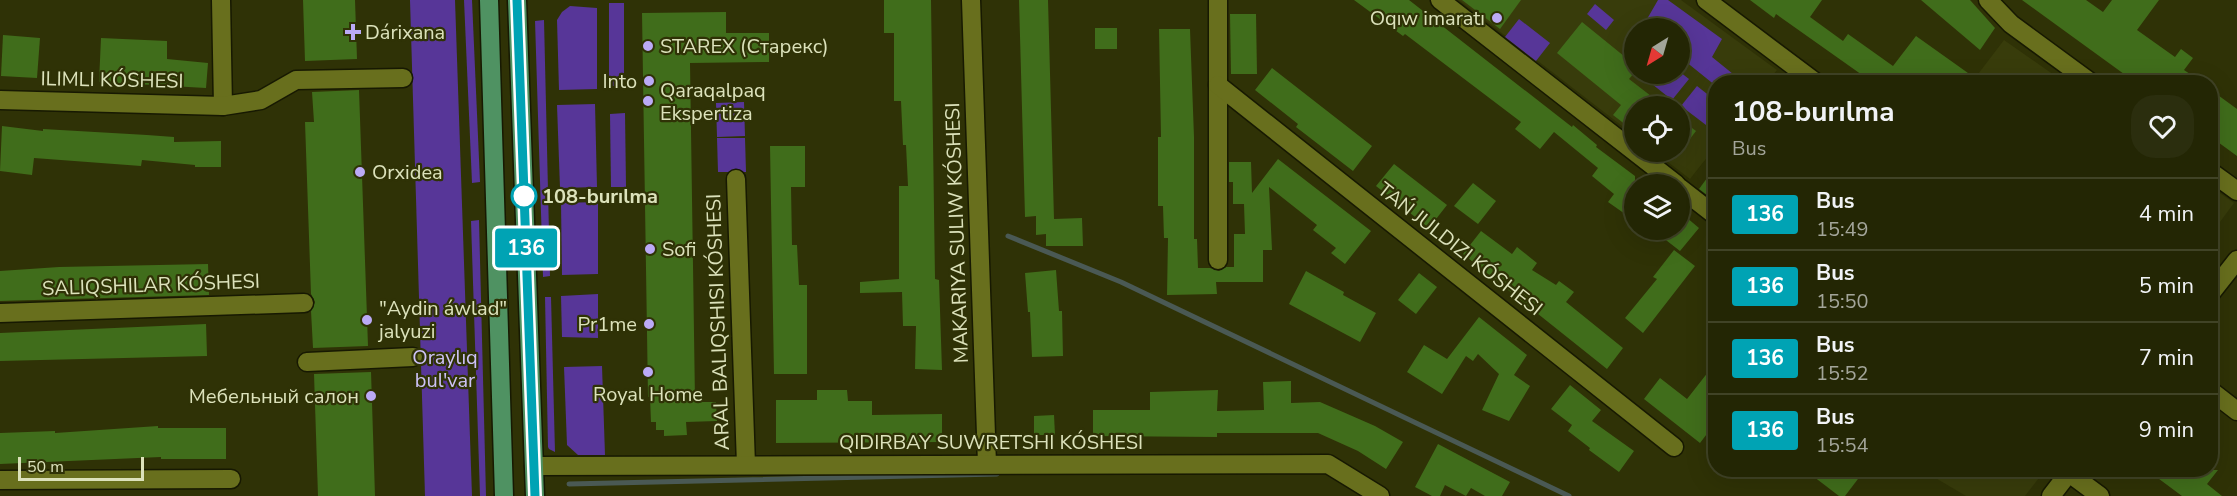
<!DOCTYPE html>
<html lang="en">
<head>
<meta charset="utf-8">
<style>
	:root { --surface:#232604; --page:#2b2e0e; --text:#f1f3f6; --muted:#a3a59a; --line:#404326 }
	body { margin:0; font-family:"Nunito Sans",sans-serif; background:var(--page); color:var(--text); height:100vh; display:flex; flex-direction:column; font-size:22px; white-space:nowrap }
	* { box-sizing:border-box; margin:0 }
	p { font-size:20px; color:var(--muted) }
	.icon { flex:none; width:33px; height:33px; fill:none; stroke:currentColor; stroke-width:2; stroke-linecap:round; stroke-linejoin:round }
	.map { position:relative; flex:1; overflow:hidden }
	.details { position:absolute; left:1708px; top:75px; width:510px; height:402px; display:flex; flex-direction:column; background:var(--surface); border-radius:24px; box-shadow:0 6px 24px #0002,0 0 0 2px var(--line) }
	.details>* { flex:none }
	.badge { padding:0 12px; border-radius:4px; font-size:21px; line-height:39px }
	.needle { width:39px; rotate:217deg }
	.fabs { position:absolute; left:1624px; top:18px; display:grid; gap:12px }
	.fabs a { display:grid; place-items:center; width:66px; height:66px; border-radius:50%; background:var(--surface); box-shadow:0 6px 24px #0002,0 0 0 2px var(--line); font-size:30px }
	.scale { position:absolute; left:18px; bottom:15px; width:126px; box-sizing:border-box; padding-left:6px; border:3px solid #dce2bb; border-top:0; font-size:16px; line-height:21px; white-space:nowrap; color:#dce2bb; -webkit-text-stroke:4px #2f3206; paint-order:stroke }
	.map>.badge { position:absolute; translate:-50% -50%; box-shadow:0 0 0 3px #fff }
	.round { display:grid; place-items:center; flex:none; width:63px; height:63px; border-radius:24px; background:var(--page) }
	.overview { display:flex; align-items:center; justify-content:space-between; height:102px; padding:0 24px }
	h1 { font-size:28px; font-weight:700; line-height:45px }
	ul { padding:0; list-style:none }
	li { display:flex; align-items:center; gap:18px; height:72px; padding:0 24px; border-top:2px solid var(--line) }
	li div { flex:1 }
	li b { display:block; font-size:22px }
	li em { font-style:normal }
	li .badge { min-width:66px; font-weight:700; text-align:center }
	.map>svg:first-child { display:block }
	.built { fill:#383c0b; fill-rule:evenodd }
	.green { fill:#573698 }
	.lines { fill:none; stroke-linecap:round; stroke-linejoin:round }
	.stream { stroke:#4a5954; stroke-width:5 }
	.building { fill:#406d1b }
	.street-casing { stroke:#171902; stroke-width:21 }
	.primary-casing { stroke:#171902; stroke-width:21 }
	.street { stroke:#686f1d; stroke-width:18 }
	.primary { stroke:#4f9262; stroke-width:18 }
	.line-casing { stroke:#fff; stroke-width:14 }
	.line { stroke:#00a3b4; stroke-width:9 }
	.poi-dot { fill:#bbaaf6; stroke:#2f3206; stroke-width:2 }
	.stop-dot { fill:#fff; stroke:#00a3b4; stroke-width:3 }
	.labels { text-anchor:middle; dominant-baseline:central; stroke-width:4.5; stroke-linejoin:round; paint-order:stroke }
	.poi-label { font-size:20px; fill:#dce2bb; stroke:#2f3206; text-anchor:start }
	.street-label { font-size:20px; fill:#dce2bb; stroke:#2f3206 }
	.stop-label { font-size:20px; font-weight:bold; fill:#dce2bb; stroke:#2f3206; text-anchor:start }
	.park-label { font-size:20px; fill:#cdc2f6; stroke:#2f3206 }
</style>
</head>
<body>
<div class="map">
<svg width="2237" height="496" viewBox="0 0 2237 496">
	<rect width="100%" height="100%" fill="#2f3206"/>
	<g class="built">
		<path d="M1459,0h222l96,70 -10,12h-51v64l-26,33 -35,-27h25v-46h-45v30zM1635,28h45v46h-45z"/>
		<path d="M2004,40l60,42h-92z"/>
		<path d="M2211,187l23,16 -23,31z"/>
		<path d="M1922,470h123l-20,26h-59z"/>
	</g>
	<g class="green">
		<path d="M410,0h45l17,496h-47z"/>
		<path d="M464,0h8l8,182 -8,1z"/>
		<path d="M1658,0h10l54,39 -10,18 21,17 -3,8h-14v4l-36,-29v-29h-34l-3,-2z"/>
		<rect x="609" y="3" width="15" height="83"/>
		<path d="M1595,4l19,16 -8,10 -19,-16z"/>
		<path d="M570,6l27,2v81l-38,1 -2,-70 5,-8z"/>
		<path d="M1519,19l31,24 -14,18 -31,-24z"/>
		<path d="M544,20l6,256 -7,1 -8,-256z"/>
		<path d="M1680,72l9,7 -17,21 -30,-24 2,-2z"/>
		<path d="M1697,86l19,15v9l-10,15 -25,-19z"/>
		<path d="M744,102l1,34 -28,1 -1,-34z"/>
		<path d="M595,104l2,83 -37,1 -3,-83z"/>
		<path d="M625,113l1,74h-15l-1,-73z"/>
		<path d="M717,138h28l1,34h-28z"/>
		<path d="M598,202v72l-36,1 -1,-72z"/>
		<path d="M479,220l7,276h-6l-9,-275z"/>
		<path d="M598,294v44l-36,-1 -1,-41z"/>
		<path d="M545,297h6l4,155 -6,-3 -1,-2z"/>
		<path d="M602,366l3,89h-27l-11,-10 -3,-78z"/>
	</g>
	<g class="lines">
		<g class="stream">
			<path d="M1008,236l113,46 448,214"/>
			<path d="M569,484l428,-10"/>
		</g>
	</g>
	<g class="building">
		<path d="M303,0h52l2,59 -52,2z"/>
		<path d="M884,0h47l4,279 4,1 3,90 -27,-1 1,-43h-13l-1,-34 -42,1v-11l39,-3v-93h9l-2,-41h-3l-2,-44h-7v-68h-10z"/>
		<path d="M1019,0h29l6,219 28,-1 1,28h-37v-12l-10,1v-19l-11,1z"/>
		<path d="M1354,0h55l163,127 1,-2 24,20 -1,2 39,29v45l-27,-19 6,-8 -22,-18 6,-8 -44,-36 -14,17 -25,-20 6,-7 -116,-88 -2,2z"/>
		<path d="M1462,0h59l-21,29z"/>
		<path d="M1750,0h72l-12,17 33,24 5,-7 45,32 23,-30 52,37 -7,9h-89l-96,-68 -2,4z"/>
		<path d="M1921,0h49l25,28 -15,22z"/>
		<path d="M2022,0h64l17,12 9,-12h47l-22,30 38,27 6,-8 12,9 -9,12 18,12h-67z"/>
		<path d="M726,12v21h43v29l-79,1 5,337h3l1,2h17l1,19 -31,1 1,13 -23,1v-6h-8v-8h-5l-1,-25h-2l-6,-384z"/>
		<path d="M1230,14h26l1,60h-26z"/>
		<path d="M1582,22l53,43v7l-6,7 35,27h-29v26l-22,-17 8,-10 -64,-52z"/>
		<rect x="1095" y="28" width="22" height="21"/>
		<path d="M1159,29h31l4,108v102h3l1,29h12l9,3 7,-4h8v-33h11l-1,-30h-11v-22h-4v-20h22l1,31 26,-34 93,72 -26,33 -14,-11 5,-5 -23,-18 4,-5 -48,-38 3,63h-9v32h-47l1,12 -50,1 1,-57h-4l-1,-32h-5v-69h3z"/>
		<path d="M3,35l37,3 -3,40 -36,-2z"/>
		<path d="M101,38l66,3v18l41,4 -2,25 -107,-6z"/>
		<path d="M1272,68l100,78 -19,25 -57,-44 2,-3 -43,-34z"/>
		<path d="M359,90l9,256 -55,2 -2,-37 4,-9 -4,-8 -6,-172h9l-2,-30z"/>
		<path d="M2211,90l26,19v47l-26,-19z"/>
		<path d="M1680,119l16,12 -16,21z"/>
		<path d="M2,126l41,5v-2l104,6 27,2v5l47,-1v26h-26v-2l-53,-5 -1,6 -107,-8 -2,17 -32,-4z"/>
		<path d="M770,146h35v41h-14l1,58h5l2,40h8v89h-33z"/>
		<path d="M1394,164l53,41 -18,23 -53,-42z"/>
		<path d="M1716,166v36l-17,-13z"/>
		<path d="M1473,183l23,18 -18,23 -24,-18z"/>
		<path d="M1680,212l19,16 -19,23 -27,-21h27z"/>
		<path d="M1481,231l31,23 5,-7 20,16 -5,7 24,15 3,-4 15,11 -8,10 57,46 -16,21 -144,-115z"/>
		<path d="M1674,250l21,16 -52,67 -18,-15 32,-39 -4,-2z"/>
		<path d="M208,264l1,31 -209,6v-30l59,-4z"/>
		<path d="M1056,270l3,41h3l1,45 -31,1 -2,-45h-2l-3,-39z"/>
		<path d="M1306,271l38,21 -1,3 33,18 -16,29 -71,-38z"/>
		<path d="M1419,273l18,14 -21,27 -18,-14z"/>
		<path d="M1479,317l48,38 -13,20 16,11 -21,35 -27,-11 17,-36 -21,-20 -5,7 -7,-5 -24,38 -35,-22 17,-27 23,14z"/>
		<path d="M206,324l1,32 -207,5v-28z"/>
		<path d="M1716,362v60l-16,21 -56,-44 16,-21 27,21z"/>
		<path d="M371,372l4,124h-57l-4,-122z"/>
		<path d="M1291,381v22l29,-1 55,24 28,16 -17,27 -28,-18 -40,-18h-101v4l-124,-1v-26h57v-18l68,-2 -1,21 47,-1 -1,-28z"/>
		<path d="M1570,385l31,25 -9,11 42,30 -15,21 -30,-22 1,-2 -22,-17 4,-6 -21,-16z"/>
		<path d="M817,390h30l1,11h24v14l70,-1v28l-166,1v-43h41z"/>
		<path d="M1054,415l1,20h-21v-19z"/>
		<path d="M158,426v2h68v31h-65v-2l-161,7v-31l55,-2v2z"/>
		<path d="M1438,444l72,38 -8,14h-17l-14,-8 -5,8 -21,-11 -5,11h-8l-17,-9z"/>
		<path d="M1805,470h49l7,5 -16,21h-6z"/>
		<path d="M2147,470h71l-11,14 15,12h-40z"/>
	</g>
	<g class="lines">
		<defs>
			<g id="street">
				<path d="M221,0l2,106"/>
				<path d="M971,0l16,464"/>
				<path d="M1218,0v260"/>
				<path d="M1440,0l236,184"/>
				<path d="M1706,0l109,82"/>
				<path d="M1988,0l23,24 79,58"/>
				<path d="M1218,85l456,362"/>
				<path d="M0,100l223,6 38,-6 35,-20 107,-2"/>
				<path d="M2211,172l26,19"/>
				<path d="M736,179l10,286"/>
				<path d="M1680,188l36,28"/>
				<path d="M2211,293l26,-33"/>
				<path d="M0,313l304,-10"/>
				<path d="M307,362l106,-5"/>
				<path d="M2211,391l26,20"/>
				<path d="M534,466l794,-2 52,32"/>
				<path d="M2069,473l31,23"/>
				<path d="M0,480l231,-1"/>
				<path d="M2051,496l20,-26"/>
			</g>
			<g id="primary">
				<path d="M489,0l15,496"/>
				<path d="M517,0l18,496"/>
			</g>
		</defs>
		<use href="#street" class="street-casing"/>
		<use href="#primary" class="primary-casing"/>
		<use href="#street" class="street"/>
		<use href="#primary" class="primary"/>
	</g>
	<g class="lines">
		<defs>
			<path id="line" d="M517,0l18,496"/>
		</defs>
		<use href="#line" class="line-casing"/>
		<use href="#line" class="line"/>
	</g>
	<g class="poi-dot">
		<circle cx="1497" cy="18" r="6"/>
		<path d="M350 23h6v6h6v6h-6v6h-6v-6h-6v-6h6z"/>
		<circle cx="648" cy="46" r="6"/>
		<circle cx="649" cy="81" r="6"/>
		<circle cx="648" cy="101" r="6"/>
		<circle cx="360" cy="172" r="6"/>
		<circle cx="650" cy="249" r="6"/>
		<circle cx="367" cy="320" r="6"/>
		<circle cx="649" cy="324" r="6"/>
		<circle cx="648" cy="372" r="6"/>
		<circle cx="371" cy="396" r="6"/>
	</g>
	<circle class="stop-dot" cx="524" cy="196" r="12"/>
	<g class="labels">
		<g class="poi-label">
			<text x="1485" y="18" text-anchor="end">Oqıw imaratı</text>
			<text x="365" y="32">Dárixana</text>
			<text x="660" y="46">STAREX (Старекс)</text>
			<text x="637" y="81" text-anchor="end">Into</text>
			<text x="660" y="90">Qaraqalpaq<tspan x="660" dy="23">Ekspertiza</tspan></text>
			<text x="372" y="172">Orxidea</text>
			<text x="662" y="249">Sofi</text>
			<text x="379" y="308">"Aydin áwlad"<tspan x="379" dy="23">jalyuzi</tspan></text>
			<text x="637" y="324" text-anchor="end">Pr1me</text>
			<text x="648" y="394" text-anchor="middle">Royal Home</text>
			<text x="359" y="396" text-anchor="end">Мебельный салон</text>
		</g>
		<g class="street-label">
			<text transform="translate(112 80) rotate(1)">ILIMLI KÓSHESI</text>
			<text transform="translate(957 233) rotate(-92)">MAKARIYA SULIW KÓSHESI</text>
			<text transform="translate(1460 249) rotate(38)">TAŃ JULDIZI KÓSHESI</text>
			<text transform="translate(151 285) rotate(-2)">SALIQSHILAR KÓSHESI</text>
			<text transform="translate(718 322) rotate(-92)">ARAL BALIQSHISI KÓSHESI</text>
			<text x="991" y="442">QIDIRBAY SUWRETSHI KÓSHESI</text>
		</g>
		<g class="stop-label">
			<text x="542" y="196">108-burılma</text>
		</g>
		<g class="park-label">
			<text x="445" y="357">Oraylıq<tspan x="445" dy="23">bul'var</tspan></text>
		</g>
	</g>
</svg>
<div class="fabs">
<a><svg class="needle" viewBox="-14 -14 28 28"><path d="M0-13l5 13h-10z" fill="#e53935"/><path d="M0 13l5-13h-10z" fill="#a3a59a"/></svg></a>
<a><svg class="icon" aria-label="locate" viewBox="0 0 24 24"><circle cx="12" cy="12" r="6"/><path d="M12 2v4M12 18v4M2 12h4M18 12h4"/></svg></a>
<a><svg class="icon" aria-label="layers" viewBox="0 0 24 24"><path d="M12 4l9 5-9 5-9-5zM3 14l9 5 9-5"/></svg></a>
</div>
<div class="scale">50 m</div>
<b class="badge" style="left:526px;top:248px;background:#00a3b4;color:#fff">136</b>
<section class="details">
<div class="overview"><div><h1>108-burılma</h1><p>Bus</p></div><a class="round"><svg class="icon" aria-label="heart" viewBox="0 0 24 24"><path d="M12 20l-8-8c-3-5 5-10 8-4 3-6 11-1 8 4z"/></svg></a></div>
<ul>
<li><span class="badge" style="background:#00a3b4;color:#fff">136</span><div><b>Bus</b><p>15:49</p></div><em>4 min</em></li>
<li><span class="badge" style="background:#00a3b4;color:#fff">136</span><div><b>Bus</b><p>15:50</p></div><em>5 min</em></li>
<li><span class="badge" style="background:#00a3b4;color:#fff">136</span><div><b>Bus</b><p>15:52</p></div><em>7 min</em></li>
<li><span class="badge" style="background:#00a3b4;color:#fff">136</span><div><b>Bus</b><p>15:54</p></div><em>9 min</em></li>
</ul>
</section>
</div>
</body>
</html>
